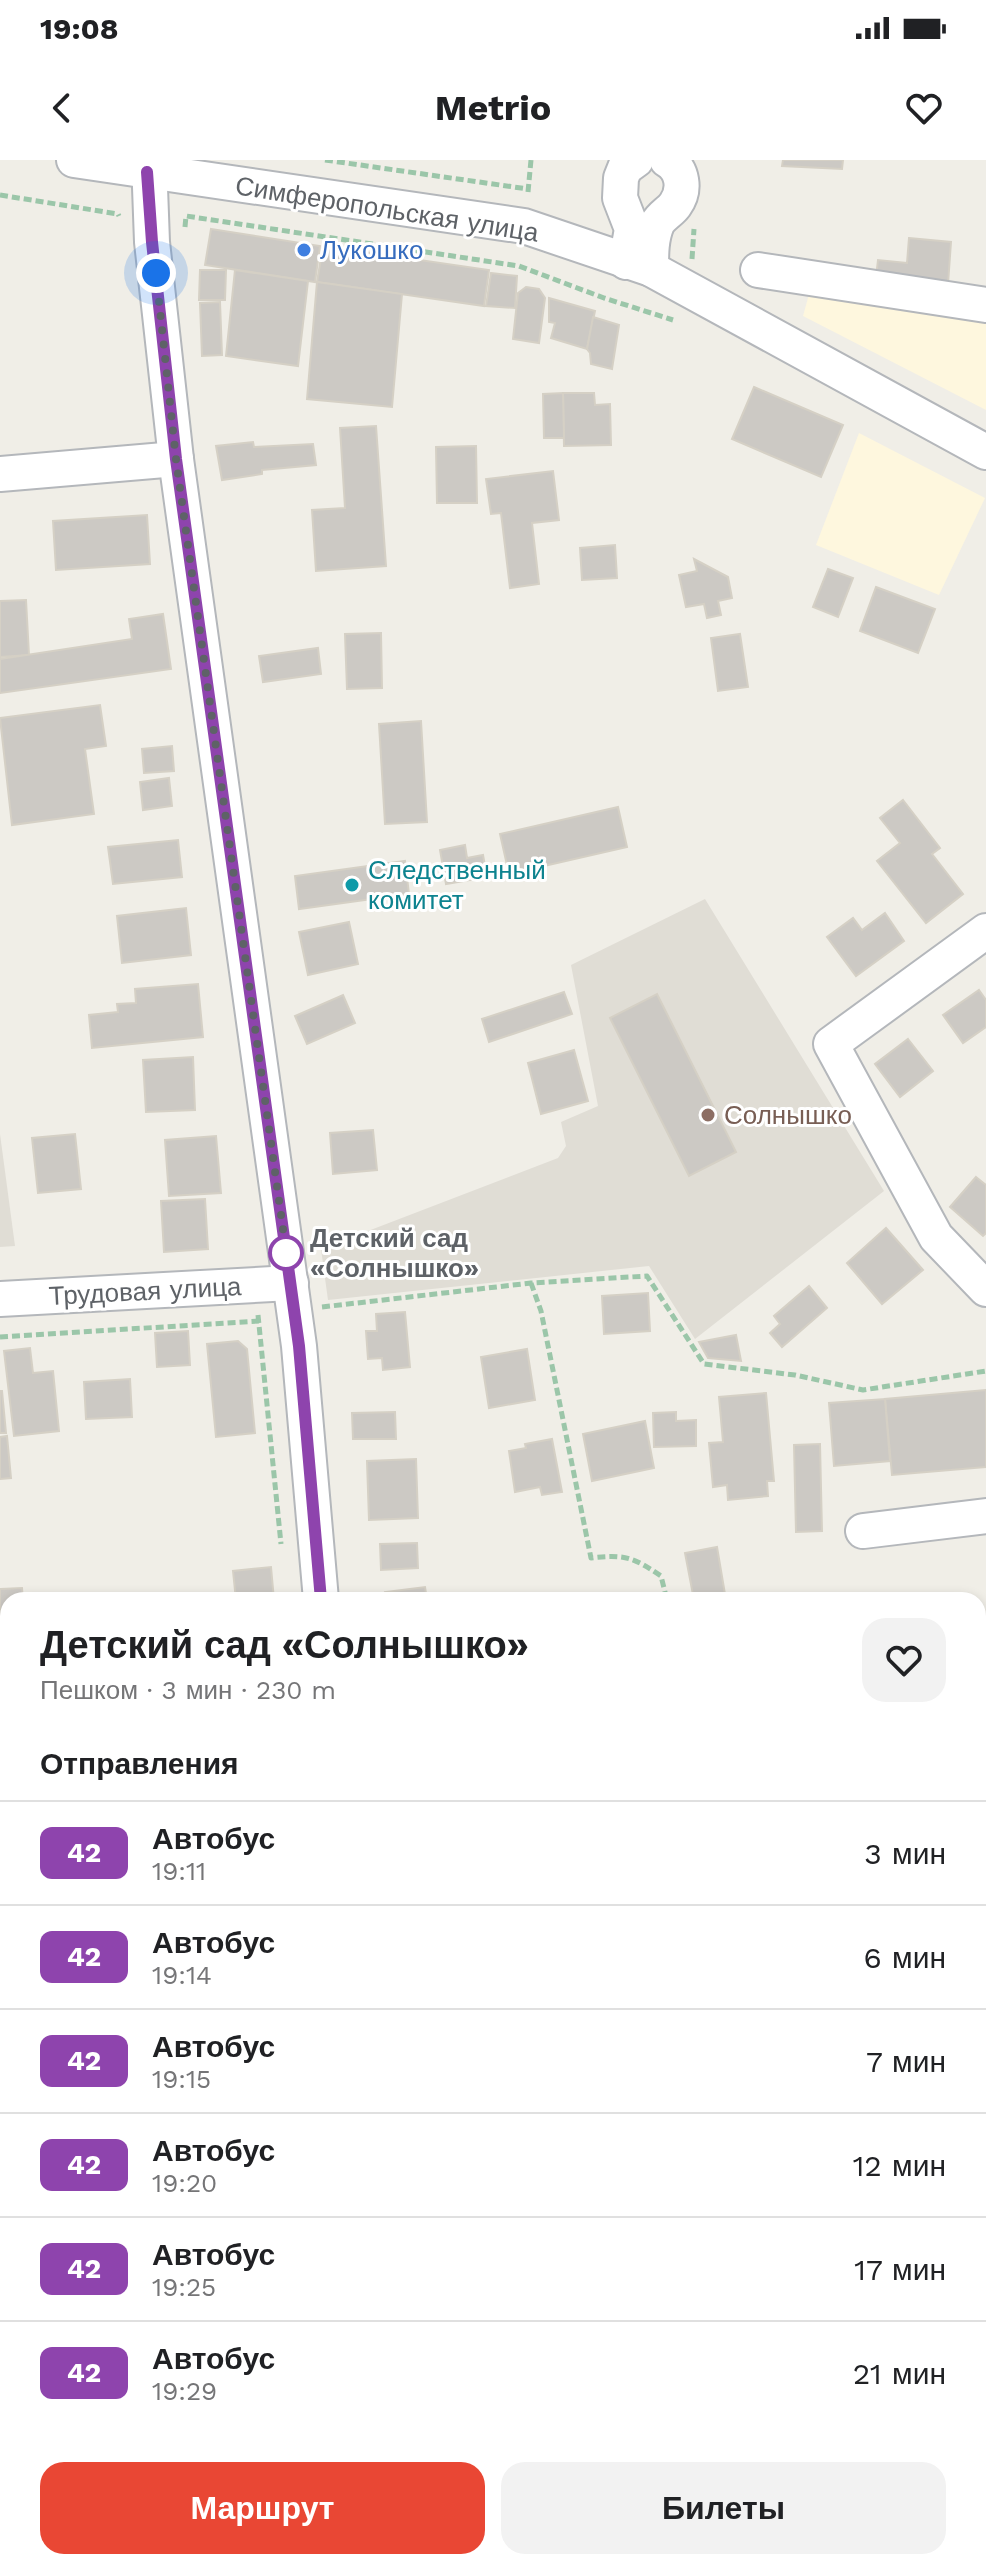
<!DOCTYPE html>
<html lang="ru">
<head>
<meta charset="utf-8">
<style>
	:root { --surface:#fff; --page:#f2f2f2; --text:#202124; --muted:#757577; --line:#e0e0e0; --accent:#e94734 }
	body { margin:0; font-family:"Work Sans",sans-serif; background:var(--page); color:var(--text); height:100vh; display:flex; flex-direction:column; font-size:30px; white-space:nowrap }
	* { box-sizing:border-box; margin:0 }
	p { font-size:26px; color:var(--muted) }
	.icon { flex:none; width:44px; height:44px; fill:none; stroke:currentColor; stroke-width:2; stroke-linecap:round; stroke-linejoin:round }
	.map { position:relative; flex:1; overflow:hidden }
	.panel { position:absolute; left:0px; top:1432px; width:986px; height:978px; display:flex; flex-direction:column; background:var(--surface); border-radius:24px 24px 0 0; box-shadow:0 4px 12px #0003 }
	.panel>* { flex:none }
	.badge { padding:0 16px; border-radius:12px; font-size:28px; line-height:52px }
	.you { position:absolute; width:40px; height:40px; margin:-20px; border:6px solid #fff; border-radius:50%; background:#1a73e8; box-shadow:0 0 0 12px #1a73e833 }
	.map>.badge { position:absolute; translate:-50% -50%; box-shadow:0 0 0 4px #fff }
	h2 { padding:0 40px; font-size:30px; line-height:72px }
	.round { display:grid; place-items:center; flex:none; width:84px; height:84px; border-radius:24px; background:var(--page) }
	.summary { display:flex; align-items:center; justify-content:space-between; height:136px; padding:0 40px }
	h1 { font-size:38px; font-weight:700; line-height:60px }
	.button { display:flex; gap:16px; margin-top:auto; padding:16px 40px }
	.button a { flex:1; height:92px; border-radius:24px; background:var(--accent); color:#fff; font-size:32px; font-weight:700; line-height:92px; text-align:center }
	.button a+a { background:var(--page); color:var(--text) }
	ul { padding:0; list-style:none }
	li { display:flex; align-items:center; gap:24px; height:104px; padding:0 40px; border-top:2px solid var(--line) }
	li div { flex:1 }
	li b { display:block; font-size:30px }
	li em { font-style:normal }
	li .badge { min-width:88px; font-weight:700; text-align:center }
	.status { display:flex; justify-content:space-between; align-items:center; height:56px; padding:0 40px; background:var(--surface); direction:ltr }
	.status svg { height:22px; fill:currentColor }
	header { display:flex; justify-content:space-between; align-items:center; height:104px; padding:0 40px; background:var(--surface); font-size:36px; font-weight:700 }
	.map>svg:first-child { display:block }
	.commercial { fill:#fef7de }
	.education { fill:#e0ddd5 }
	.building { fill:#ccc9c4; stroke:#d5d0c5; stroke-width:2 }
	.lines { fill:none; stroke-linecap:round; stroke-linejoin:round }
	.minor-casing { stroke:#b4b7bb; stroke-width:38 }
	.path { stroke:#9bc6a9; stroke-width:5; stroke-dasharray:8 4; stroke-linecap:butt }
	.minor { stroke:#fff; stroke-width:34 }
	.line-casing { stroke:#fff; stroke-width:18 }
	.line { stroke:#8e44ad; stroke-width:12 }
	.walk { stroke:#5e6267; stroke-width:8; stroke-dasharray:0 14.4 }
	.shop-dot { fill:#3f7fe0; stroke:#fff; stroke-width:3 }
	.culture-dot { fill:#0f9aa8; stroke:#fff; stroke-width:3 }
	.education-dot { fill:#8d6e63; stroke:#fff; stroke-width:3 }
	.stop-dot { fill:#fff; stroke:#8e44ad; stroke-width:4 }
	.labels { text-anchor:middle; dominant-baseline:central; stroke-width:6; stroke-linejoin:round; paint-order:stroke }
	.street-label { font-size:26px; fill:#5e6267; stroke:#fff }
	.shop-label { font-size:26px; fill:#366cbe; stroke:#fff; text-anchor:start }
	.culture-label { font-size:26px; fill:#0d838f; stroke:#fff; text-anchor:start }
	.education-label { font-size:26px; fill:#785e54; stroke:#fff; text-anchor:start }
	.stop-label { font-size:26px; font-weight:bold; fill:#5e6267; stroke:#fff; text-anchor:start }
</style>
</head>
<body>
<div class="status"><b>19:08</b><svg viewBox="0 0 49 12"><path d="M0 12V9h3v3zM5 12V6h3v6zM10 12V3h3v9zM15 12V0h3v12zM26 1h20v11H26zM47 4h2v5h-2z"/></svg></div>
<header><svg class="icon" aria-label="back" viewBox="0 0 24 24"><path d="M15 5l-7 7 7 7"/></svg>Metrio<svg class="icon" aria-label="heart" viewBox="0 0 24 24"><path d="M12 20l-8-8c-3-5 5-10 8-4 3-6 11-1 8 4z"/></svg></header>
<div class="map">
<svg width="986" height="2409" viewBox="0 0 986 2409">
	<rect width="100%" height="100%" fill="#f0eee7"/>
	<g class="commercial">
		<path d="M811,127l175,30v93l-183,-94z"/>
		<path d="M859,273l126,65 -46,97 -123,-50z"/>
	</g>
	<g class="education">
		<path d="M705,739l179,292 -189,148 -46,-73 -321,34 -7,-51 237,-91 8,-12 -5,-24 37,-16 -27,-141z"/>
		<path d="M0,974l15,112 -15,1z"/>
	</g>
	<g class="building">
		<path d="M783,0h60l-1,9 -60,-3z"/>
		<path d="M211,69l109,17 -5,36 -110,-17z"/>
		<path d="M909,78l42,4 -3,42 -72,-7 2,-17 29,3z"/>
		<path d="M323,86l166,24 -5,36 -167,-24z"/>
		<path d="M200,110h26l-1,30h-26z"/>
		<path d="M235,110l73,11 -10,85 -72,-10z"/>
		<path d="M491,113l26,3 -2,32 -29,-2z"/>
		<path d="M317,122l85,12 -10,113 -85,-8z"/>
		<path d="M526,127l13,2 6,9 -6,45 -26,-4 5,-46z"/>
		<path d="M549,138l46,13 -8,38 -36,-11 4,-15 -6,-1z"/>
		<path d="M220,142l2,53 -20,1 -2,-53z"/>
		<path d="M593,157l26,8 -7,44 -21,-5 -1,-11 -3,-4z"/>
		<path d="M754,227l89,38 -22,52 -89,-38z"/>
		<path d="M563,233h31l1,12 15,-1 1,41 -47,1z"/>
		<path d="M563,233l1,45h-20l-1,-44z"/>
		<path d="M376,266l10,140 -70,5 -4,-61 33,-2 -5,-80z"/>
		<path d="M253,282l1,5 59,-3 3,21 -54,5v4l-40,6 -6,-34z"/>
		<path d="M476,286l1,57h-40l-1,-56z"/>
		<path d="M553,311l6,49 -27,3 7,61 -29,4 -9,-75 -10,1 -5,-35z"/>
		<path d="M147,355l3,49 -94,6 -3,-49z"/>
		<path d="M615,385l2,33 -35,2 -2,-32z"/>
		<path d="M694,399l34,18 4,21 -14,3 3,14 -14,3 -3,-14 -18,3 -7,-32 18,-4z"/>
		<path d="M828,409l25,9 -15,39 -25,-10z"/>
		<path d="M876,427l59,22 -17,44 -58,-22z"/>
		<path d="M26,440l3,55 -29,2v-56z"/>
		<path d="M163,454l8,55 -171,24v-34l132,-20 -3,-20z"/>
		<path d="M381,473l1,55 -35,1 -2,-55z"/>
		<path d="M740,474l8,53 -30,4 -7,-53z"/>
		<path d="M318,488l3,26 -58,8 -4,-26z"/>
		<path d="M100,545l6,41 -21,3 9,65 -82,11 -12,-107z"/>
		<path d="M421,561l6,101 -42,2 -6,-100z"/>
		<path d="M172,586l2,25 -30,2 -2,-24z"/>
		<path d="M169,618l3,28 -29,4 -3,-28z"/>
		<path d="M903,640l37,48 -8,6 31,40 -37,29 -49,-62 23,-18 -20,-25z"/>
		<path d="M618,647l9,40 -118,27 -9,-40z"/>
		<path d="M178,680l4,37 -69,7 -5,-37z"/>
		<path d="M465,685l2,13 16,-3 4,22 -41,7 -6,-34z"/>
		<path d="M405,701l4,33 -110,15 -4,-33z"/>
		<path d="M186,748l5,47 -69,8 -5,-47z"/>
		<path d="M885,753l19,28 -48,35 -29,-39 26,-19 9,12z"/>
		<path d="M349,762l9,42 -50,11 -9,-43z"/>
		<path d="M198,824l5,53 -111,11 -3,-33 29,-3 -1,-8 19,-1 -1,-14z"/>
		<path d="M979,830l7,10v27l-23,16 -20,-28z"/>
		<path d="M564,832l8,22 -83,28 -7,-23z"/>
		<path d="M657,834l79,158 -47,24 -79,-158z"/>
		<path d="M343,835l12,28 -48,21 -12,-28z"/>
		<path d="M908,879l25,32 -33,26 -25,-33z"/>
		<path d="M574,890l14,51 -47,13 -13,-51z"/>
		<path d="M193,897l2,53 -49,2 -3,-52z"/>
		<path d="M373,970l4,40 -44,4 -3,-41z"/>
		<path d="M75,974l6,55 -43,4 -6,-55z"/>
		<path d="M216,976l5,57 -52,3 -4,-56z"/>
		<path d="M976,1017l10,8v48l-3,3 -33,-29z"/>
		<path d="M205,1039l3,50 -44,3 -3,-51z"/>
		<path d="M886,1068l37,42 -41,34 -35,-41z"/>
		<path d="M809,1126l18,22 -45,39 -12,-14 10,-9 -6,-8z"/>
		<path d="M648,1133l2,38 -46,3 -2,-38z"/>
		<path d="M405,1152l5,55 -27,3 -1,-12 -14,1 -2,-28h11l-1,-17z"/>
		<path d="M188,1171l2,34 -33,2 -2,-34z"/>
		<path d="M736,1175l5,26 -33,-3 -9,-16z"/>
		<path d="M238,1181l9,8 8,84 -39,4 -9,-93z"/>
		<path d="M30,1188l3,25 20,-2 6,60 -45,5 -10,-85z"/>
		<path d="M527,1189l8,51 -46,8 -8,-51z"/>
		<path d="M130,1219l2,38 -46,2 -2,-37z"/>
		<path d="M986,1230v77l-94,8 -7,-76z"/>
		<path d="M0,1231h2l4,42h-6z"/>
		<path d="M766,1233l8,88h-7l1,15 -40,4 -1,-15 -14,2 -4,-44 14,-1 -4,-45z"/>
		<path d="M885,1239l5,62 -56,5 -5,-63z"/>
		<path d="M395,1252l1,27h-43l-1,-26z"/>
		<path d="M676,1252v9l20,-1v26l-42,1 -1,-34z"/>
		<path d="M645,1261l9,47 -62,13 -9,-47z"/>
		<path d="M7,1276l4,42 -11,1v-42z"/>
		<path d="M552,1279l10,53 -20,3 -2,-8 -25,5 -6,-41 17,-3 -1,-4z"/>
		<path d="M820,1284l2,87 -26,1 -2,-87z"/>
		<path d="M416,1299l2,59 -49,2 -2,-59z"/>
		<path d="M417,1383l1,25 -37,2 -1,-26z"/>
		<path d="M717,1387l9,53h-32l-9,-47z"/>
		<path d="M271,1407l3,33h-38l-3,-29z"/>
		<path d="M425,1427l2,13h-41l-1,-8z"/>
		<path d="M22,1428l1,12h-15v75l-8,1v-87z"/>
		<path d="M8,1588v82h-2l-4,-31h-2v-50z"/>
		<path d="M0,1688h8v50h-4z"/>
		<path d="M978,2011l8,6v80l-2,3 -6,-4z"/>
		<path d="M0,2252l4,1 -4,45z"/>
		<path d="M980,2290l6,4v76l-8,12v-89z"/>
		<path d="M0,2311h8v32l-8,-1z"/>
		<path d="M484,2402h46l1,2 -46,5z"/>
		<path d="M768,2402h11l10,7h-26z"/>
		<path d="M915,2402h7l10,7h-22z"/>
	</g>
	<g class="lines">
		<defs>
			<g id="minor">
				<path d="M74,0l450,66 127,43 335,183"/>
				<path d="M149,0l3,82 24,217 123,887 22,254"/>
				<path d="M626,102l6,-33 -12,-31 1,-20 4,-10 11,-8"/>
				<path d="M651,109c0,-15 0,-31 6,-45 4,-8 13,-12 18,-19 11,-15 8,-36 -8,-45"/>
				<path d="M758,110l228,35"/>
				<path d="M0,314l176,-15"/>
				<path d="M986,771l-155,113 105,193 50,52"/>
				<path d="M0,1139l291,-16"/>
				<path d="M863,1371l123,-15"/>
				<path d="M0,1538h8"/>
				<path d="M424,2402l1,7"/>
				<path d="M101,2409l1,-7"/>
			</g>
		</defs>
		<use href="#minor" class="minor-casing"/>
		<g class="path">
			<path d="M325,0l203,29"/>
			<path d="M528,32l3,-32"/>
			<path d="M0,35l118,19 1,2"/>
			<path d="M185,67l1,-11 333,50 85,32 69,22"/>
			<path d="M692,99l2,-30"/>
			<path d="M531,1123l10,28 50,247c33,-4 42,-1 70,18l6,24"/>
			<path d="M322,1147l209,-24 116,-7 57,88 91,11 68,15 123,-19"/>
			<path d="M258,1155l23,229"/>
			<path d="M0,1177l259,-16"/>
			<path d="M978,1927l8,-2"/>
			<path d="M385,2402l1,7"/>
		</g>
		<use href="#minor" class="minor"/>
	</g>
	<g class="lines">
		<defs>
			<path id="line" d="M147,12l5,70 24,217 123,887 22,254"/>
		</defs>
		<use href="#line" class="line-casing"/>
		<use href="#line" class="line"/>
		<path class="walk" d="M156,113l20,186 111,799 -1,-5"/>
	</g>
	<circle class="shop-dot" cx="304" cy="90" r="8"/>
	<circle class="culture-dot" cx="352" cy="725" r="8"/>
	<circle class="education-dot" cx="708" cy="955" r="8"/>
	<circle class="stop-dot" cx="286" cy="1093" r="16"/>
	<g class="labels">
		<g class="street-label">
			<text transform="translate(387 49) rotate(9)">Симферопольская улица</text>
			<text transform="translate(145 1131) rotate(-3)">Трудовая улица</text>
		</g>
		<g class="shop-label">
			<text x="320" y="90">Лукошко</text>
		</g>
		<g class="culture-label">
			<text x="368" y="710">Следственный<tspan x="368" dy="30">комитет</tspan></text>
		</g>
		<g class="education-label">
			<text x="724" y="955">Солнышко</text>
		</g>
		<g class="stop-label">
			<text x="310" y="1078">Детский сад<tspan x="310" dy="30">«Солнышко»</tspan></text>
		</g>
	</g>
</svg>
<div class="you" style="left:156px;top:113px"></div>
<section class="panel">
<div class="summary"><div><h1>Детский сад «Солнышко»</h1><p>Пешком · 3 мин · 230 m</p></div><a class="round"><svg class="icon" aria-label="heart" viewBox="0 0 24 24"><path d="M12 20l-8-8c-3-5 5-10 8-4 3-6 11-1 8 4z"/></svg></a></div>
<h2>Отправления</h2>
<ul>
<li><span class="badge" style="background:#8e44ad;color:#fff">42</span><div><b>Автобус</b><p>19:11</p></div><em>3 мин</em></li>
<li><span class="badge" style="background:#8e44ad;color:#fff">42</span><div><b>Автобус</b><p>19:14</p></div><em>6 мин</em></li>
<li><span class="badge" style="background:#8e44ad;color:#fff">42</span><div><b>Автобус</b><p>19:15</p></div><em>7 мин</em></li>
<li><span class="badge" style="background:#8e44ad;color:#fff">42</span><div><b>Автобус</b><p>19:20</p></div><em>12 мин</em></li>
<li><span class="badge" style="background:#8e44ad;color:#fff">42</span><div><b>Автобус</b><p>19:25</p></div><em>17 мин</em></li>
<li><span class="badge" style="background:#8e44ad;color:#fff">42</span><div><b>Автобус</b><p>19:29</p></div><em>21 мин</em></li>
</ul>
<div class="button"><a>Маршрут</a><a>Билеты</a></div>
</section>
</div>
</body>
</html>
